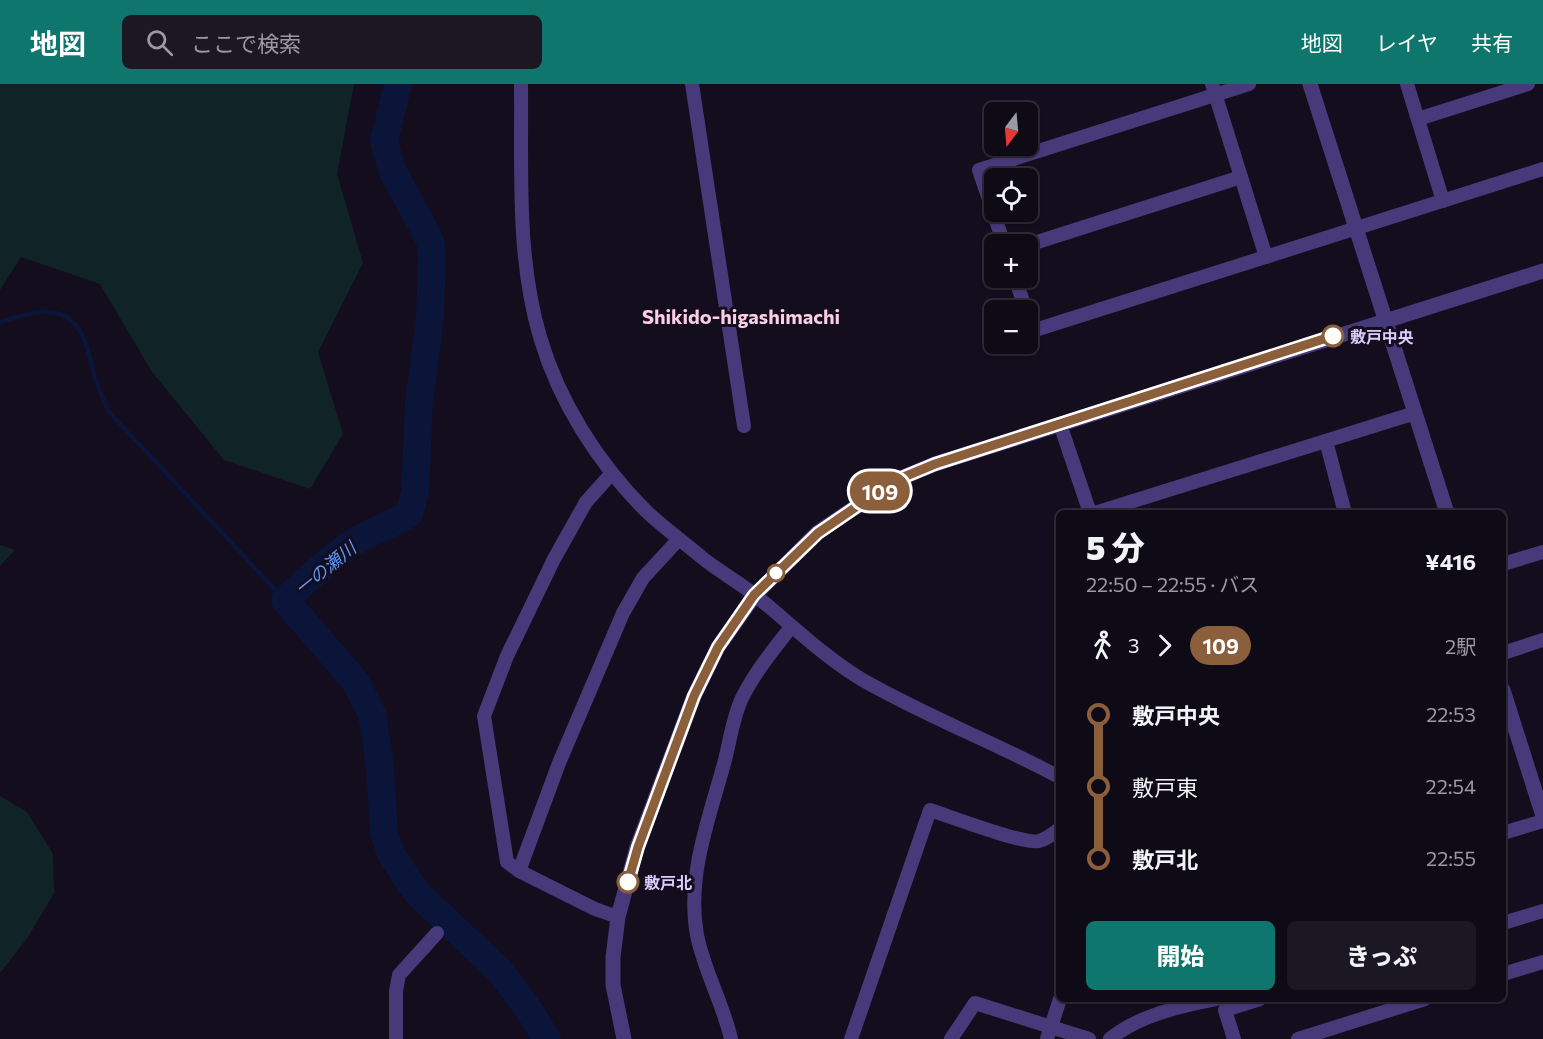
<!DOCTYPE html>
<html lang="ja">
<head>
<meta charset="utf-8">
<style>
	:root { --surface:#0e0a16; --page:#1c1823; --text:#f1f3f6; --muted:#9b9aa1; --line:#2e2b35; --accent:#0f766e }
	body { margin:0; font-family:Commissioner,"Noto Sans JP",sans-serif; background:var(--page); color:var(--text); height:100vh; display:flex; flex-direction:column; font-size:22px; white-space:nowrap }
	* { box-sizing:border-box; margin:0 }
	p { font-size:20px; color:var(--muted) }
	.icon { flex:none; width:33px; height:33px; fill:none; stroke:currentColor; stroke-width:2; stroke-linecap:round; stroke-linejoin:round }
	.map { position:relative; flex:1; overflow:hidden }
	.sheet { position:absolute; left:1056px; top:426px; width:450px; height:492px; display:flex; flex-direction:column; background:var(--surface); border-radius:9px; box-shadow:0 2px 4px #0004,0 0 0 2px var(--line) }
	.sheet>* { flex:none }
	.badge { padding:0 12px; border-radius:20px; font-size:21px; line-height:39px }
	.needle { width:39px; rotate:196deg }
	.fabs { position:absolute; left:984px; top:18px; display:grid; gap:12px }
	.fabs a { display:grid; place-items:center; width:54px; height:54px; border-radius:9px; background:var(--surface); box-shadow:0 2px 4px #0004,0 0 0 2px var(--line); font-size:30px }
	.map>.badge { position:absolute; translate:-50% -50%; box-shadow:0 0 0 3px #fff }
	.legs { display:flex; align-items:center; gap:9px; height:66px; padding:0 30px; font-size:20px }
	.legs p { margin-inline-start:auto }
	.head { display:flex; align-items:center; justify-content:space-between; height:102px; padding:0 30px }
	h1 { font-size:33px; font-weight:800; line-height:45px }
	.button { display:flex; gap:12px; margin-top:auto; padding:12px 30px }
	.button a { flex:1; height:69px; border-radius:9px; background:var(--accent); color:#fff; font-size:24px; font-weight:800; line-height:69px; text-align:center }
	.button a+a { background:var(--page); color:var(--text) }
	ul { padding:0 30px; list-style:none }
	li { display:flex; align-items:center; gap:21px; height:72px; font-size:22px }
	li i { display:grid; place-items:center; width:9px; height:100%; margin:0 8px; background:currentColor }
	li i::after { content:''; width:15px; height:15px; margin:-8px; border:4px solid; border-radius:50%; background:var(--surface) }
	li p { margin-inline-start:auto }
	li:first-child i { background:linear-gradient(#0000 50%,currentColor 0) }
	li:last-child i { background:linear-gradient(currentColor 50%,#0000 0) }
	header { display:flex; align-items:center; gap:36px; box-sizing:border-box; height:84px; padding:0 30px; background:var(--accent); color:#fff }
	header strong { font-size:28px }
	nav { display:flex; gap:33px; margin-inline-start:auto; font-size:21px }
	.search { width:420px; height:54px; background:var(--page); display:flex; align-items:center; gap:15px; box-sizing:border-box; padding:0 21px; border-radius:9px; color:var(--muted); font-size:22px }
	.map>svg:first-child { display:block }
	.green { fill:#102427 }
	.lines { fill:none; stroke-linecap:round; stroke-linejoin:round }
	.stream { stroke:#0b1439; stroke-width:4.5 }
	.river { stroke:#0b1439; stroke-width:28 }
	.minor { stroke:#473a7b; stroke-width:14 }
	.tertiary { stroke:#473a7b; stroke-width:15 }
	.line-1-casing { stroke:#fff; stroke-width:14 }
	.line-1 { stroke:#8b5e3c; stroke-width:9 }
	.stop-1-dot { fill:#fff; stroke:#8b5e3c; stroke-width:3 }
	.labels { text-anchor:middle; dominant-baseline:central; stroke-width:6; stroke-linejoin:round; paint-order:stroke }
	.stop-label { font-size:16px; font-weight:bold; fill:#daccfd; stroke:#130d1e; text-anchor:start }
	.water-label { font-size:18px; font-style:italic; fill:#5e97f9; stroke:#130d1e }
	.quarter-label { font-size:20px; font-weight:bold; fill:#fdcee4; stroke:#130d1e }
</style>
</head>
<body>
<header>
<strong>地図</strong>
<div class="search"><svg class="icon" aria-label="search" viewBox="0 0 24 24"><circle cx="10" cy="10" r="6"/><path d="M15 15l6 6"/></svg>ここで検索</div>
<nav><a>地図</a><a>レイヤ</a><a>共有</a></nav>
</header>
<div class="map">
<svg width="1543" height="955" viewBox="0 0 1543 955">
	<rect width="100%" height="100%" fill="#130d1e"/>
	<g class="green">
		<path d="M0,0h354l-17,90 26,89 -45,89 25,82 -33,55 -86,-29 -72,-88 -52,-88 -79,-27 -21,33z"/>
		<path d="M0,461l15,5 -15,16z"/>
		<path d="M0,712l27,16 26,42 1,39 -26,44 -28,36z"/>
	</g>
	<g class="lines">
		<path class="stream" d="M0,238c13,-3 27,-9 40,-10 42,-4 47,34 55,66 4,12 9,23 14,34l176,188"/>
		<path class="river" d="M398,0l-14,57 8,29 33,61 6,13 1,13 -2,61 -11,84 -4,90 -6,22c-19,12 -41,18 -59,31 -23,15 -44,36 -65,55l70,81 17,33 8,52 4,67 7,21 26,39 83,78 31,42 16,26"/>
		<g class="minor">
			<path d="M521,0c1,84 -5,171 19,253 19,65 58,126 106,174 18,17 40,33 59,49 17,13 35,23 51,36 35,28 67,60 105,83 64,37 133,63 198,98"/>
			<path d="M692,0l52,342"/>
			<path d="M1212,0l54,173"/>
			<path d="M1407,0l36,117"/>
			<path d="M1418,35l110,-35"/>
			<path d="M1004,160l-25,-74 270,-86"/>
			<path d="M1028,161l213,-68"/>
			<path d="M1015,194l11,32"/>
			<path d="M1028,232l4,15 511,-162"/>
			<path d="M1063,349l25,74 4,6"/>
			<path d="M1326,357l19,72"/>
			<path d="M1095,429l320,-100"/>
			<path d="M1503,480l40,-12"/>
			<path d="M1503,569l40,-13"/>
			<path d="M1503,749l40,-12"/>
			<path d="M519,787l-12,-9 -23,-146 23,-60 47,-97 32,-57 26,-29"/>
			<path d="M618,833l-23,-8 -76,-38 40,-108 64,-150 20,-35 36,-39"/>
			<path d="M1503,839l40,-12"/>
			<path d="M1503,890l40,-12"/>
			<path d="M396,955v-48l3,-16 38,-42"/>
			<path d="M731,955c-8,-36 -27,-68 -34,-104 -11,-59 13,-119 28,-175 5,-20 8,-43 17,-62 13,-26 31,-48 49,-71"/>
			<path d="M851,955l79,-229c19,6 94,35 109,31 8,-2 14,-7 20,-12"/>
			<path d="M951,955l24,-36 114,36"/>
			<path d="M1047,955l13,-40"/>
			<path d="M1110,955c29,-24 71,-33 107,-40"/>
			<path d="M1234,955l-9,-29 35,-11"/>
			<path d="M1298,955l127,-40"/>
		</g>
		<g class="tertiary">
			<path d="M1310,0l137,429"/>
			<path d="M1503,606l40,126"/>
			<path d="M624,955l-11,-54v-28l5,-40 19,-70 57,-151 24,-49 37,-52 62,-62 77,-52 41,-17 608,-193"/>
		</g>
	</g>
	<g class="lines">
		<defs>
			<path id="line-1" d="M628,798l10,-35 56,-151 24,-49 36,-52 64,-62 76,-52 41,-17 398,-128"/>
		</defs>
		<use href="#line-1" class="line-1-casing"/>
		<use href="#line-1" class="line-1"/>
	</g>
	<g class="stop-1-dot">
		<circle cx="1333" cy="252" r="10"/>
		<circle cx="776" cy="489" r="8"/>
		<circle cx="628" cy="798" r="10"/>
	</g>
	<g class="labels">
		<g class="stop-label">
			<text x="1350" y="252">敷戸中央</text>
			<text x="644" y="798">敷戸北</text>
		</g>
		<g class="water-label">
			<text transform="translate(325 484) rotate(-39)">一の瀬川</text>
		</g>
		<g class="quarter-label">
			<text x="741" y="232">Shikido-higashimachi</text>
		</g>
	</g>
</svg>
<div class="fabs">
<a><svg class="needle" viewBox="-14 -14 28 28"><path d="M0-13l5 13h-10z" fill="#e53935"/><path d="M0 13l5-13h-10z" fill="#9b9aa1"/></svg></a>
<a><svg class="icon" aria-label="locate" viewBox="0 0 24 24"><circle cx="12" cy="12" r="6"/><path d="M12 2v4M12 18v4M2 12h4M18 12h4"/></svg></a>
<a>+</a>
<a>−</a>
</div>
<b class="badge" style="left:880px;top:407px;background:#8b5e3c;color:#fff">109</b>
<section class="sheet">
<div class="head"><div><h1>5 分</h1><p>22:50 – 22:55 · バス</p></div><b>¥416</b></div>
<div class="legs"><svg class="icon" aria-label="walk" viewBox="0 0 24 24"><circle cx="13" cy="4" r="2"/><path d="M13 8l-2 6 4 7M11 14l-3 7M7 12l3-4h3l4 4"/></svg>3<svg class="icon" aria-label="forward" viewBox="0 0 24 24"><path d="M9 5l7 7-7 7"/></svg><b class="badge" style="background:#8b5e3c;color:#fff">109</b><p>2駅</p></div>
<ul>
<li><i style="color:#8b5e3c"></i><b>敷戸中央</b><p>22:53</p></li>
<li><i style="color:#8b5e3c"></i><span>敷戸東</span><p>22:54</p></li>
<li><i style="color:#8b5e3c"></i><b>敷戸北</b><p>22:55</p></li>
</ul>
<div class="button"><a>開始</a><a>きっぷ</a></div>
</section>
</div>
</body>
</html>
